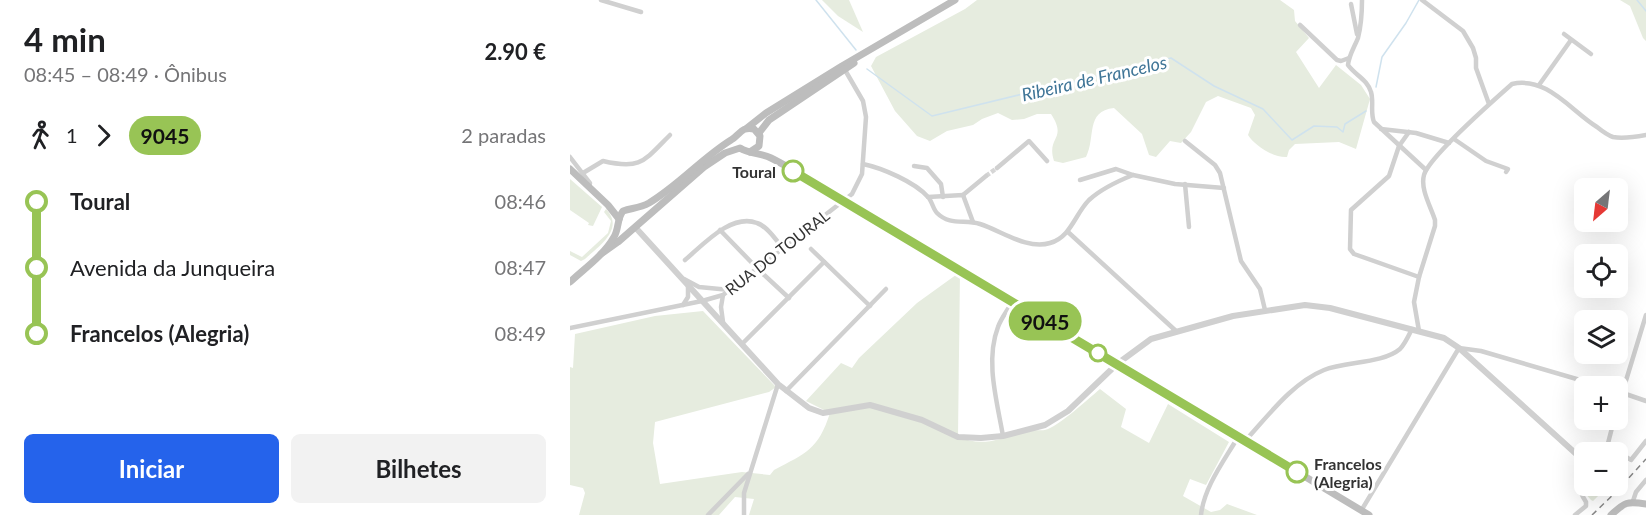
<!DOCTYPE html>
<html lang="pt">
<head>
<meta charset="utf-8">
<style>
	:root { --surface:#fff; --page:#f2f2f2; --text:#202124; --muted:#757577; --accent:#2563eb }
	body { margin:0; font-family:Lato,sans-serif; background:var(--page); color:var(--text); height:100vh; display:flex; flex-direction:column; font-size:22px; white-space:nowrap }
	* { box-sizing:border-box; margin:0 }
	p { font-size:20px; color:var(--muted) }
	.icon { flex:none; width:33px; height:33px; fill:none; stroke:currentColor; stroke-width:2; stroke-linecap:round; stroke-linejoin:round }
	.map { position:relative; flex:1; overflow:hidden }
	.side { display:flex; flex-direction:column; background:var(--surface); width:570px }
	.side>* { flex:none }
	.badge { padding:0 12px; border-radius:20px; font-size:21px; line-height:39px }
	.needle { width:39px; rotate:208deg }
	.controls { position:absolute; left:1004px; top:178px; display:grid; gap:12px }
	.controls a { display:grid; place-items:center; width:54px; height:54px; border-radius:9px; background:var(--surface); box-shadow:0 6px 24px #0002; font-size:30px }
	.map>.badge { position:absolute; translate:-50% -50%; box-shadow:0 0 0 3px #fff }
	.legs { display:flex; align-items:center; gap:9px; height:66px; padding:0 24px; font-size:20px }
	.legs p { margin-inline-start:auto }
	.head { display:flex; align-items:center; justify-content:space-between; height:102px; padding:0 24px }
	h1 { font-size:33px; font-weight:700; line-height:45px }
	.cta { display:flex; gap:12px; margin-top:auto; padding:12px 24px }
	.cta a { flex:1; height:69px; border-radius:9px; background:var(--accent); color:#fff; font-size:24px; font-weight:700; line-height:69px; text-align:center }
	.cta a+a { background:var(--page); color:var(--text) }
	ul { padding:0 24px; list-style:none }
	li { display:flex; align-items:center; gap:21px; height:66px; font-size:22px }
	li i { display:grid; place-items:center; width:9px; height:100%; margin:0 8px; background:currentColor }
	li i::after { content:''; width:15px; height:15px; margin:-8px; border:4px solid; border-radius:50%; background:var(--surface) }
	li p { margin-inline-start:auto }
	li:first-child i { background:linear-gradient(#0000 50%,currentColor 0) }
	li:last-child i { background:linear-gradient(currentColor 50%,#0000 0) }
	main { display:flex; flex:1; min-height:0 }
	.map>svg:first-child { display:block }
	.green { fill:#e6ecdf }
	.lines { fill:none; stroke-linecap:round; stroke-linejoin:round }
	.stream { stroke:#cfe2ee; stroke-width:1.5 }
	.minor-tunnel { stroke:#d6d6d6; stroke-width:4.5; stroke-dasharray:4.5 2; stroke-linecap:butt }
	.minor { stroke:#d0d0d0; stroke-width:4.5 }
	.tertiary { stroke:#d0d0d0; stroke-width:6 }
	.secondary { stroke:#bdbdbd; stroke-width:7 }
	.rail { stroke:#888; stroke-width:1.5; stroke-dasharray:6 4.5; stroke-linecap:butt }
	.line-1-casing { stroke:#fff; stroke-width:14 }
	.line-1 { stroke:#98c455; stroke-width:9 }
	.stop-1-dot { fill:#fff; stroke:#98c455; stroke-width:3 }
	.labels { text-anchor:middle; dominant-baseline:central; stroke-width:6; stroke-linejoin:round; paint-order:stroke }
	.stop-label { font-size:16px; font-weight:bold; fill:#333; stroke:#fff; text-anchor:end }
	.street-label { font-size:16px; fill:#333; stroke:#fff }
	.water-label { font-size:18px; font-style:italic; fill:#3f7597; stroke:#fff }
</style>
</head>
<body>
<main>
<section class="side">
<div class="head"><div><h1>4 min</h1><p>08:45 – 08:49 · Ônibus</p></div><b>2.90 €</b></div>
<div class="legs"><svg class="icon" aria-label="walk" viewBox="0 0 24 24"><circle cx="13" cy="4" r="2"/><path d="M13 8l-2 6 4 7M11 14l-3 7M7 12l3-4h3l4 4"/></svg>1<svg class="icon" aria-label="forward" viewBox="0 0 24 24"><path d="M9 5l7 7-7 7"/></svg><b class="badge" style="background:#98c455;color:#111">9045</b><p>2 paradas</p></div>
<ul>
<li><i style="color:#98c455"></i><b>Toural</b><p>08:46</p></li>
<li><i style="color:#98c455"></i><span>Avenida da Junqueira</span><p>08:47</p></li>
<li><i style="color:#98c455"></i><b>Francelos (Alegria)</b><p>08:49</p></li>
</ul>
<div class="cta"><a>Iniciar</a><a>Bilhetes</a></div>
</section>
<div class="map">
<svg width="1076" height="515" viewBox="0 0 1076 515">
	<rect width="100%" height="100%" fill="#fff"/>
	<g class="green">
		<path d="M252,0h27l14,32 -25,-16z"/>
		<path d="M407,0h303l14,10 1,11 14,17 -13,14 23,36 17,-23 25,20 9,14 -14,50 -17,-7 -44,2 -6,6 -2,7c-13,1 -32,-11 -39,-22l7,-20 -4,-7 -33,-12 -12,6 -15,30 -10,11 -11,-2 -14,16 -7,-2 -7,-21 -28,-26c-29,3 -18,30 -28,49l-23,6 -9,-2c-8,-25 14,-21 -3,-47h-14l-13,5 -12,1 -14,-7 -16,6 -9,6 -26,6 -17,10 -13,-5 -22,-25 -24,-45 5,-9 89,-48z"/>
		<path d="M1050,0h26v41l-3,-3 -13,-32z"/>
		<path d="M0,179l32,28 -9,19 -5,-1 1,-2 -19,-13z"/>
		<path d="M36,209c19,20 -7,37 -21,50l-4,2 -11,-6v-4l12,6 26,-24 3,-12 -7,-9z"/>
		<path d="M390,272l-2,164c26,14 49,-1 76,-6 5,0 10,1 14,-1 13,-5 40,-30 52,-40l26,20 -5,18 28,16 19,-39 61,38 -23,43 -16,-6 -7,17 28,16 9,-2 7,-6 30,11h-508l5,-16 -19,-2 -16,18h-140l6,-22 -2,-5 -13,-3v-118l3,1 2,-34 80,-18 48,-5 73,76 -7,5 -114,30 -2,21 7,41 82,-12 28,3 4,-5c32,-17 44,-20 56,-57l-24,-12 35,-38 11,5 7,-10 58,-55z"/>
		<path d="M1014,476v10h24l-15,15 -2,-1c-7,-7 -9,-14 -7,-24z"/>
	</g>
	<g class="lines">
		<g class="stream">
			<path d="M246,0l40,50"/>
			<path d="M1067,0l9,11"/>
			<path d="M297,69l65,47 239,-58 43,28 49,23 29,31 22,-14 23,1 6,5 2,-8 21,-13"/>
			<path d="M806,87l6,-30 24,-34 13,-23"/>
		</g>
		<path class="minor-tunnel" d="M416,176l11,-8"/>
		<g class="minor">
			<path d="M31,0l40,12"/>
			<path d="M792,0c0,13 -1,26 -4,38 -4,10 -9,17 -10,27 7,10 20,15 23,27 3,10 -1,20 3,30l52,48"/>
			<path d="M852,0l41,31 10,17 3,10v10l13,36"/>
			<path d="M781,4l6,30"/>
			<path d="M730,25l37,35 4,1 8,-3"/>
			<path d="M994,34l27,20"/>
			<path d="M969,85l32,-45"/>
			<path d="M811,129l35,4 33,10"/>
			<path d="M839,132l-10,14 -10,30 -38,34 -1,39 4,5 65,23"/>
			<path d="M884,139l32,22 22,8 -2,3"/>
			<path d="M615,141l30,24 5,8 21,88 19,28 5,21"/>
			<path d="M0,157l20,26 -1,5"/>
			<path d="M293,164c19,4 52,18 65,33 4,4 5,12 9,16 13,13 28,6 43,11 22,7 47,26 70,19 21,-6 25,-29 39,-43 12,-11 29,-19 44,-25"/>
			<path d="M344,166l13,2 14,16 2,13"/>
			<path d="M427,168l32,-27 18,20"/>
			<path d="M13,173l20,-12c38,9 41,0 67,-26"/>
			<path d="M510,180l36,-11 17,6 42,9 49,4"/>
			<path d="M615,184l4,43"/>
			<path d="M393,195l23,-19"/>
			<path d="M358,197l35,-2 10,27"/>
			<path d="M150,230l33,34"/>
			<path d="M498,232l108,99"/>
			<path d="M241,249l59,57"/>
			<path d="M115,260c18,-15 46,-47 72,-37 9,3 15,12 21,19"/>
			<path d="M192,273l27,25"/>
			<path d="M114,279l15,8 31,3"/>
			<path d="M113,305l5,-8v-12"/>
			<path d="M153,322l-2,-15 2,-12"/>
			<path d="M0,328l132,-27 21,-6 129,-101 10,-20 4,-57 -3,-16 -18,-31"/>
			<path d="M849,331l-5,-29 5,-25 16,-51v-6c-4,-13 -15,-31 -11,-45 5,-18 71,-76 88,-91 35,-8 59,27 85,43 5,4 10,8 16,10 11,2 22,0 33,-2"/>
			<path d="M172,344l82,-82"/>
			<path d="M216,391l100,-102"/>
			<path d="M1047,391l29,10"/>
			<path d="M1047,410l29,-95"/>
			<path d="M433,436c-6,-35 -18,-75 -5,-109 3,-9 10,-17 14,-25"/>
			<path d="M675,441c23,-25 47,-58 79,-71 22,-9 58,-6 76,-21 5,-5 9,-14 12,-20"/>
			<path d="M1036,451l8,-31"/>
			<path d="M1026,453c14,-4 23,-1 35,7l15,-19"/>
			<path d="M1063,501l3,-9 10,-12"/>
			<path d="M791,511l98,-163 22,3 123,36"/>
			<path d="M138,515l40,-41"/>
			<path d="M174,515v-22l34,-109"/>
			<path d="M631,515c3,-28 23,-54 37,-78"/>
			<path d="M1005,515l11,-9v-4c-9,-14 -10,-25 -2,-39"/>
		</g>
		<path class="tertiary" d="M65,227l143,157 31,24 14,5 47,-8 52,15 36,17 23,1 22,-2 42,-11 23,-14 49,-47 34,-25 82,-23 72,-11 25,3 114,30 15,10 125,113"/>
		<g class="secondary">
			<path d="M177,128l19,-15 76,-47 113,-66"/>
			<path d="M189,133l10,-13 85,-57"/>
			<path d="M0,169l38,36 11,14"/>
			<path d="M31,254l17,-12 86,-75 21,-14 15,-5c9,6 21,5 31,10 26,13 49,29 74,43l524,314"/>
			<path d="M0,282c15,-14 34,-27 44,-45 5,-8 3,-19 9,-26 9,-3 17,-3 26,-8 30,-18 53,-45 82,-63 9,-5 10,-14 23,-11l6,7 -1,10 -9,6"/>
			<path d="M1041,515c14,-13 16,-14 35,-11"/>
		</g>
		<path class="rail" d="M1022,515l25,-24 29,-32"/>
	</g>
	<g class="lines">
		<defs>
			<path id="line-1" d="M223,171l504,301"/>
		</defs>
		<use href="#line-1" class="line-1-casing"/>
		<use href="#line-1" class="line-1"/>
	</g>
	<g class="stop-1-dot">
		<circle cx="223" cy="171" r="10"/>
		<circle cx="528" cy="353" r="8"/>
		<circle cx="727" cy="472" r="10"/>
	</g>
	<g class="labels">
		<g class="stop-label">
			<text x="206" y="171">Toural</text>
			<text x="744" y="463" text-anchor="start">Francelos<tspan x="744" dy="18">(Alegria)</tspan></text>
		</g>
		<g class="street-label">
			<text transform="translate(207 252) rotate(-38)">RUA DO TOURAL</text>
		</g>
		<g class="water-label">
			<text transform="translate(524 78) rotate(-13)">Ribeira de Francelos</text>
		</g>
	</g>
</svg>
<div class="controls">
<a><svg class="needle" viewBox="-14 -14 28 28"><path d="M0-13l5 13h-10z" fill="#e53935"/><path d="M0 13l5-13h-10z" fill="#757577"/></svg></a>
<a><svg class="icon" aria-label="locate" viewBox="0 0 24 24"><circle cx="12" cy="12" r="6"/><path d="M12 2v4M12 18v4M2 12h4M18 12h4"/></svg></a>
<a><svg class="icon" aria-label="layers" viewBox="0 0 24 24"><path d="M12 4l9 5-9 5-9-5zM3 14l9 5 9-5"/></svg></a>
<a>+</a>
<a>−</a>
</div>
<b class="badge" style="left:475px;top:321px;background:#98c455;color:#111">9045</b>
</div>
</main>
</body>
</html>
